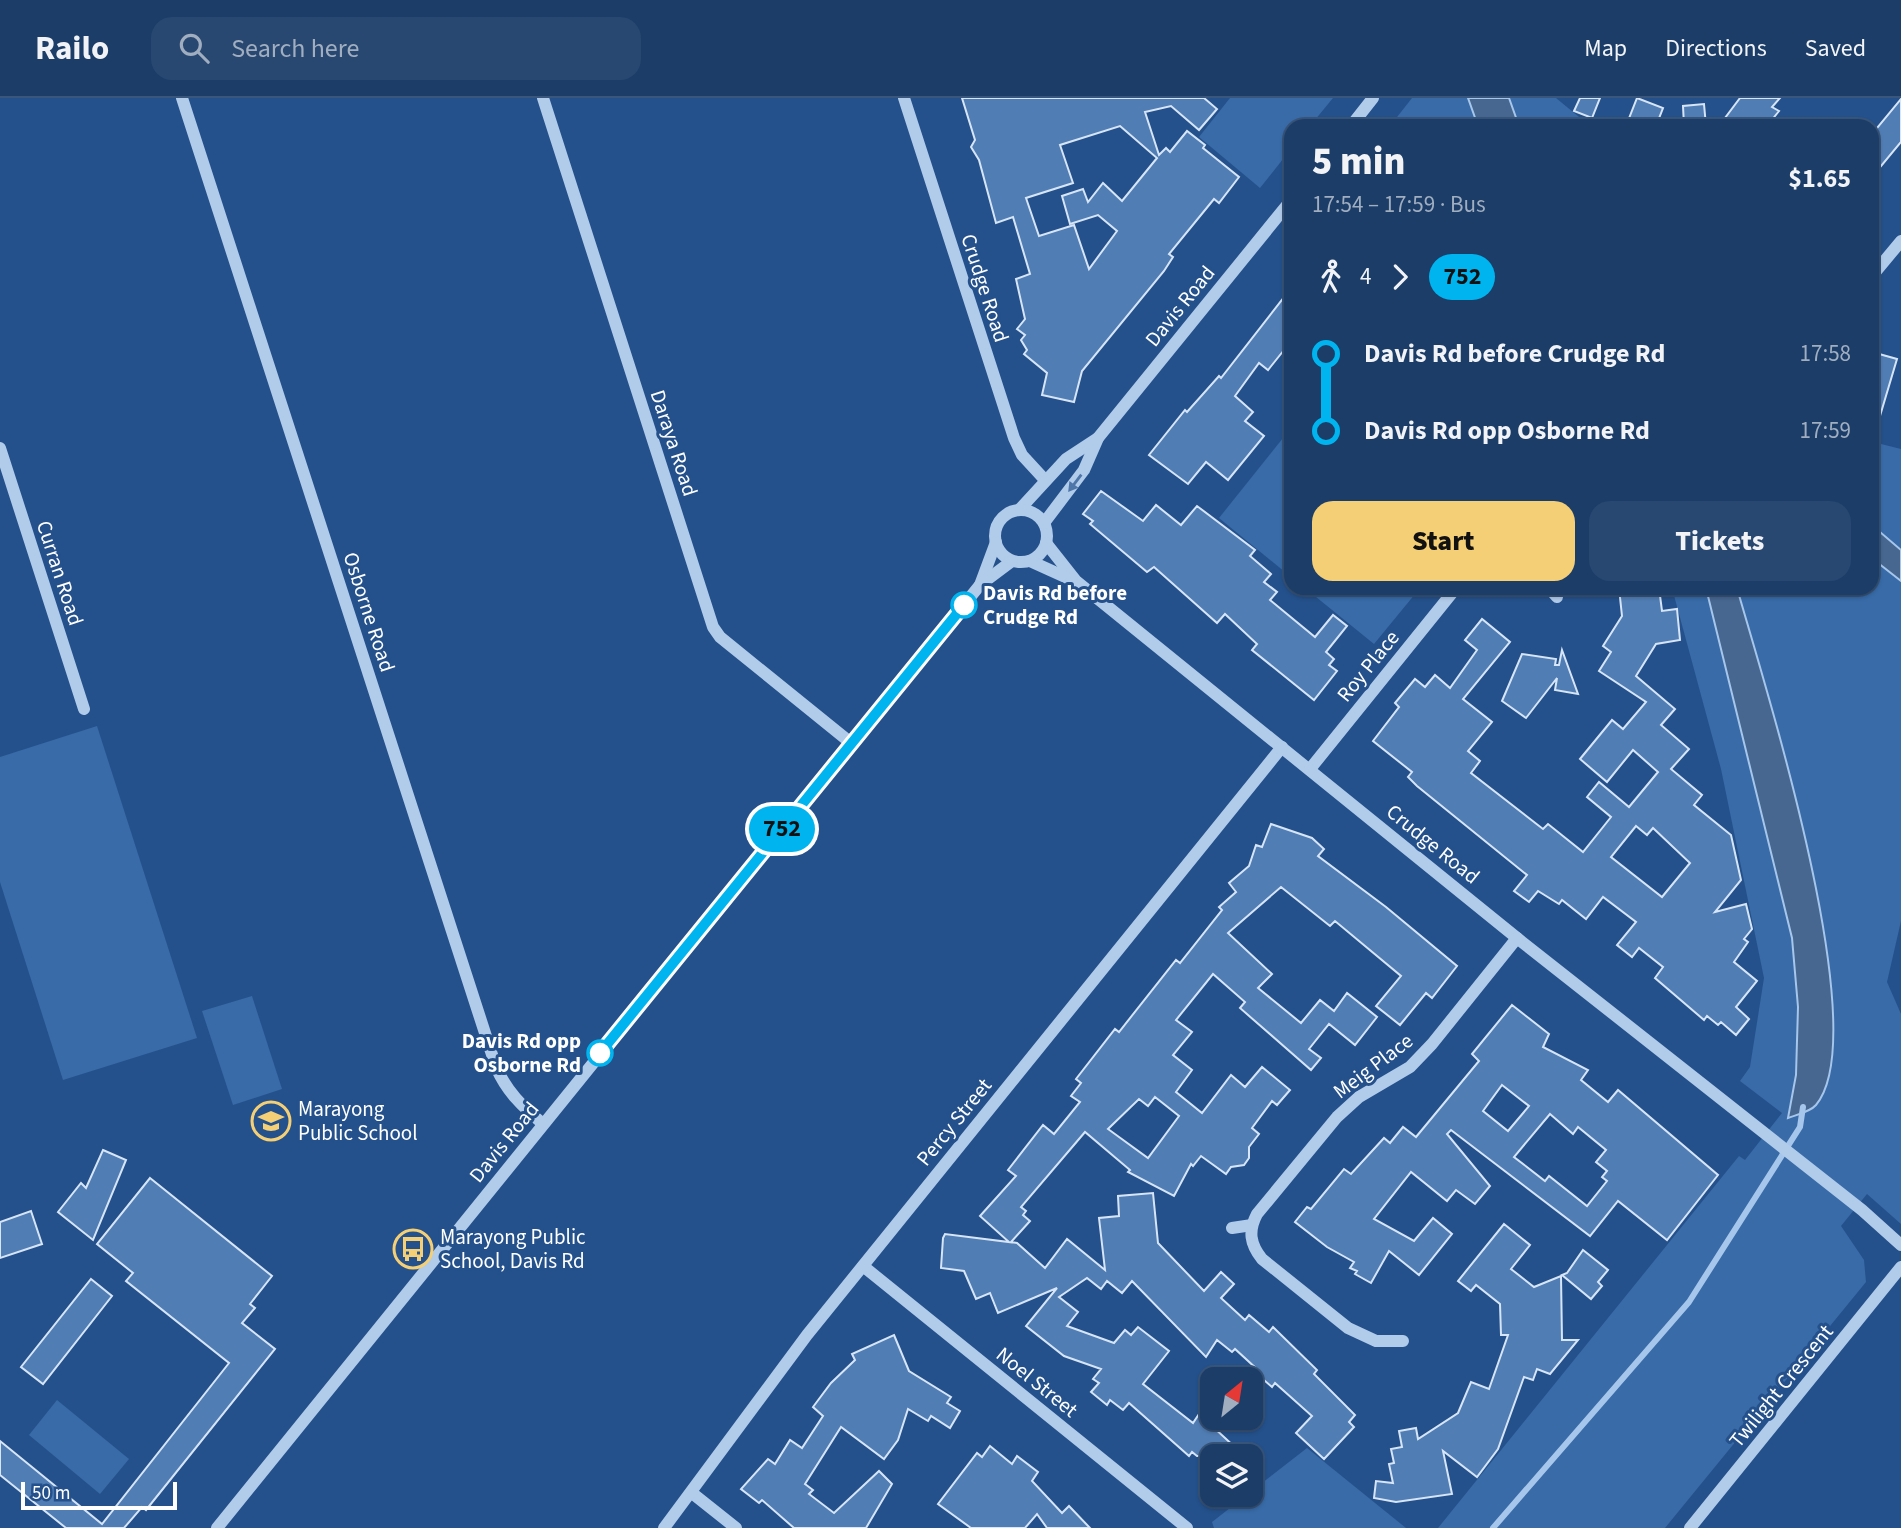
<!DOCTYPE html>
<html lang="en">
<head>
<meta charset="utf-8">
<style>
	:root { --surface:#1b3d68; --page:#284871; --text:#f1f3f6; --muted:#a0aec0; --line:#39567c; --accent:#f5cf75 }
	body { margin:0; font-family:"Source Sans 3",sans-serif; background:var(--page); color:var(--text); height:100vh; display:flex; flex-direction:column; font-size:26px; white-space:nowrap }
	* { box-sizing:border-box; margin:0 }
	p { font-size:23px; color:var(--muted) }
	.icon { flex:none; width:38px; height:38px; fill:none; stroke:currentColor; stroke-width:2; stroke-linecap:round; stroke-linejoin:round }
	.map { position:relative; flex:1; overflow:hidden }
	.sheet { position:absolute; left:1284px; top:21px; width:595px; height:476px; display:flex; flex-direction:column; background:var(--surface); border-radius:21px; box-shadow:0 2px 5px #0004,0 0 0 2px var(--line) }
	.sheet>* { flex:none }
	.badge { padding:0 14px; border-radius:23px; font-size:24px; line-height:46px }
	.needle { width:46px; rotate:30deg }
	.fabs { position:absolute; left:1200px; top:1269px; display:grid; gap:14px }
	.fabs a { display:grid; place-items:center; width:63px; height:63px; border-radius:14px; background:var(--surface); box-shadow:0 2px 5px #0004,0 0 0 2px var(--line); font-size:35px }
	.scale { position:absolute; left:21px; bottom:18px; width:156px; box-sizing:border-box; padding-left:7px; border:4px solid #fff; border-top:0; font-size:19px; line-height:24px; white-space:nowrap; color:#fff; -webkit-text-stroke:5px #24518b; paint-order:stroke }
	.map>.badge { position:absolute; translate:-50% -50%; box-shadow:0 0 0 4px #fff }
	.legs { display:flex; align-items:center; gap:10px; height:77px; padding:0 28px; font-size:23px }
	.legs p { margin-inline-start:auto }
	.headline { display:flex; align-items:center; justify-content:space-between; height:119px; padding:0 28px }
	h1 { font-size:38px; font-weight:800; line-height:52px }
	.action { display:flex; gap:14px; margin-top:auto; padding:14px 28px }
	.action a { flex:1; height:80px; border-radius:21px; background:var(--accent); color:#111; font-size:28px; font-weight:800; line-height:80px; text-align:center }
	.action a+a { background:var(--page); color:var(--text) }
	ul { padding:0 28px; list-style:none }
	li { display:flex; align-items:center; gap:24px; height:77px; font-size:26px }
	li i { display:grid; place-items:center; width:10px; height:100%; margin:0 9px; background:currentColor }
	li i::after { content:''; width:18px; height:18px; margin:-9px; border:5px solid; border-radius:50%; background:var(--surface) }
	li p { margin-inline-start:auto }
	li:first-child i { background:linear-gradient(#0000 50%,currentColor 0) }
	li:last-child i { background:linear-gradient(currentColor 50%,#0000 0) }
	header { display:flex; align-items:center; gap:42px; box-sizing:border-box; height:98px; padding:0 35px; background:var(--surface); border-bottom:2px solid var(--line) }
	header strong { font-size:33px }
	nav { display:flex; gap:38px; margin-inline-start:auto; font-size:24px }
	.search { width:490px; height:63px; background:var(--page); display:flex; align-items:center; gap:18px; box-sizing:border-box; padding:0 24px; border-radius:21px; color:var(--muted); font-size:26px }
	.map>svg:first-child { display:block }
	.green { fill:#386ba8 }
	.water { fill:#476791; stroke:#a6c6eb; stroke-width:2 }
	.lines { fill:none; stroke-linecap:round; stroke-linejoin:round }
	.stream { stroke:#a6c6eb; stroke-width:6 }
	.building { fill:#507db4; stroke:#d6e5f8; stroke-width:2; fill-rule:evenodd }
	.minor { stroke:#b1cbea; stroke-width:12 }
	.oneway { fill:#4e76a8 }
	.line-1-casing { stroke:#fff; stroke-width:16 }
	.line-1 { stroke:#00b5ef; stroke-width:10 }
	.stop-1-dot { fill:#fff; stroke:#00b5ef; stroke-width:3.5 }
	.labels { text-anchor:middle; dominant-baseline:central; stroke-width:6; stroke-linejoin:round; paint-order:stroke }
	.street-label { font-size:21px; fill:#fff; stroke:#24518b }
	.stop-label { font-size:21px; font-weight:bold; fill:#fff; stroke:#24518b; text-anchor:start }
	.poi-label { font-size:21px; fill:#fff; stroke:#24518b; text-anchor:start }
</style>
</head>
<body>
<header>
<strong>Railo</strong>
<div class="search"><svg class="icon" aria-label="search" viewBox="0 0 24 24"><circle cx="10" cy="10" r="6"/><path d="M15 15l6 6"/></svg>Search here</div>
<nav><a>Map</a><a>Directions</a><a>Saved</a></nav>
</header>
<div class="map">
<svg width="1901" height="1430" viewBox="0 0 1901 1430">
	<rect width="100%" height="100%" fill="#24518b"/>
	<g class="green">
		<path d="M1230,0h103l-23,28h-18l-1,23 -31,39 -61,-51z"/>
		<path d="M1412,0h144l34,28h-200z"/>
		<path d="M1291,330l1,149h-1l-72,-59z"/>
		<path d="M1873,344l28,7v472l-14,61 14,32v210l-34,-30 -26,32 23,34 2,22 -201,246h-227l301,-372 6,4 37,-47 -42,-32 10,-14 14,-89 -43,-209 -49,-181h200z"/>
		<path d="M1305,490h115l-46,56z"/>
		<path d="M97,628l100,312 -134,42 -63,-198v-125z"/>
		<path d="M252,898l30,93 -49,16 -31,-94z"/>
		<path d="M57,1302l72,59 -29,35 -71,-59z"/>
		<path d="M1307,1350l99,80h-192l-2,-6z"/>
	</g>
	<g class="water">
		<path d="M1468,0h41l10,28h-41z"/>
		<path d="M1873,428l28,24v31l-28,-22z"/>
		<path d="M1706,490h31c26,92 139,445 79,517 -6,7 -20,10 -28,13l8,-43 2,-68 -6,-69z"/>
	</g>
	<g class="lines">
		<path class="stream" d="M1493,1430l196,-226 111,-175 3,-20"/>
	</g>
	<g class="building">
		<path d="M962,0h242l13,11 -18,21 -28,-24 -26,6 14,43 7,-7 4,4 17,-21 18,14 -2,3 36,29 -20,26 -5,-4 -45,55 4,3 -9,14 -82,100 -8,31 -32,-7 5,-22 -23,-19 3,-4 -6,-10 4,-5 -8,-6 8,-10 -9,-40 14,-5 -17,-57 -17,6 -17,-63 -8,-13 4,-7zM1120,28l37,32 -35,43 -19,-18 -15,19 -5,-13 -21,7 8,28 28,-9 19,16 -28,38 -15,-44 -35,11 -13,-38 47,-15 -13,-38z"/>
		<path d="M1580,0h20l-8,20 -18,-7z"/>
		<path d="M1637,0l26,10 -7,18h-30z"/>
		<path d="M1740,0h40l-8,9 7,4 -12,15h-48z"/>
		<path d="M1901,1v43l-29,35v-43z"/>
		<path d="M1704,6l2,22h-22l-1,-20z"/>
		<path d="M1292,189v53l-24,30 -9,-7 -24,33 18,16 -8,9 19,15 -36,44 -22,-18 -18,22 -39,-29 36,-45 2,2 32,-36 2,2z"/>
		<path d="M1872,254l25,7 -20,67h-5z"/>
		<path d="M1101,393l42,30 13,-16 25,20 16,-19 58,44 -5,6 21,18 -7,8 13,10 -7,8 45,37 18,-22 14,11 -21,26 8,7 -5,6 8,6 -23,29 -62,-50 5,-6 -32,-30 -8,9 -63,-56 -7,5 -57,-48 3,-3 -10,-7z"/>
		<path d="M1619,490h40l3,23 15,-2 3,31 -24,4 -20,32 39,33 -14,16 28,24 -18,20 31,26 -8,10 37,30 10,45 -26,32 31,-8 6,25 -8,10 4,3 -14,20 23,19 -21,26 13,12 -13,16 -15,-13 -3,3 -11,-9 -3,4 -49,-42 8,-11 -24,-19 -7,9 -15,-12 19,-23 -33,-25 -17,22 -24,-19 -3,4 -21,-13 -9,11 -15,-11 13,-16 -110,-89 -9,-9 4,-5 -39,-31 26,-34 -4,-4 20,-24 10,8 10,-12 15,13 27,-38 -12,-10 17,-21 28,23 -47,57 29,23 -24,29 12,10 -9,12 72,56 5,-5 35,28 28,-35 -24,-20 12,-15 30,25 29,-35 -25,-22 -26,32 -27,-23 32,-39 11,9 23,-27 -47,-31 12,-19 -8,-6 19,-30zM1636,728l11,9 6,-7 37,35 -28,34 -51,-40z"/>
		<path d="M1562,552l16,44 -23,-4 2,-12 -31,40 -24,-17 20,-47 34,5 -1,6h4z"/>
		<path d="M1271,726l41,14 12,11 -6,7 68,51 71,59 -25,32 -6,-5 -26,32 -24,-19 25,-30 -66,-55 -5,5 -49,-39 -53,46 44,41 -14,14 43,35 19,-23 14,11 13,-18 30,24 -22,28 -26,-21 -20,25 12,9 -10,12 -71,-62 5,-6 -32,-28 -37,46 16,12 -19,23 19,15 -16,22 26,21 29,-38 14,12 17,-20 28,23 -13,15 -5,-4 -20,27 7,6 -10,13v11l-5,7 -13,2 -5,7 -25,-18 -8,10 -2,-2 -17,32 -46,-24 2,-2 -45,-38 -64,75 5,4 -3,4 7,6 -19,21 6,1 28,25 22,-29 38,31 -6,-52 20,-2 -1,-20 35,-3 5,50 46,48 17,-19 13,12 -13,14 24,22 4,-5 20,17 4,-5 44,43 -3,4 41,41 -6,7 5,5 -30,32 -28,-26 16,-17 -37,-33 -3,4 -15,-13 2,-3 -24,-22 -3,3 -15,-12 -11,17 -74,-76 -10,12 -15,-12 -6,8 -14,-11 -28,19 19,15 -11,14 47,17 11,-13 6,5 7,-8 31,24 -26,33 50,39 6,-9 38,35 -8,7h-32l-5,-4 -3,4 -60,-53 -6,7 -13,-10 -3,5 -16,-13 8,-9 -6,-4 8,-10 -37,-13 -38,-30 31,-38 -59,25 -8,-20 -14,6 -12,-28 -23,-3 2,-30 2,-4 64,8 -29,-26 36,-40 -8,-6 35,-45 11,9 26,-32 -9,-6 10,-13 -5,-4 39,-50 4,3 57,-72 4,3 42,-53 -3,-3 17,-15 -7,-9 20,-17 7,-21 6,2zM1155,999l24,19 -31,42 -40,-29 31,-30 9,7z"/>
		<path d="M1512,907l37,29 -6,13 45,23 -7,10 27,22 10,-12 100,85 -51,65 -49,-39 -28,35 -139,-106 -4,4 43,52 -15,18 -19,-14 -9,11 -36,-29 -37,47 40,22 19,-23 19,16 -33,41 -30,-24 -18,32 -16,-9 2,-3 -7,-3 4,-6 -27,-15 -32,-25 12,-15 4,2 33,-40 7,5 33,-36 6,5 13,-16 13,10 63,-76 -7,-7zM1502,987l27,21 -21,25 -25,-20zM1550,1016l23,20 5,-7 28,23 -10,12 11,9 -5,6 5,4 -20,25 -38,-30 -4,5 -31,-24z"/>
		<path d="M103,1052l23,10 -33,80 -35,-28 23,-29 5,5z"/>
		<path d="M150,1080l122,98 -22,28 5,4 -13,15 33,26 -129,161 -4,-3 -18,21h-58l-66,-53v-34l102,83 127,-161 -103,-82 7,-8 -36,-29z"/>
		<path d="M31,1113l11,33 -42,14v-36z"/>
		<path d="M1504,1126l26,21 -19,24 23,18 27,-11 1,64h16l-28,34 -13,-5 -4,11 -9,-3 -26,72 -21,28 -34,-26 9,43 -56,8 -22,-4 2,-17 17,2 -4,-19 5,-1 -3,-14 11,-2 -3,-16 17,-3 2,11 40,-26 13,-31 18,7 19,-54h-7l-1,-31 -24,-19 -5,6 -13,-10z"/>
		<path d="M1583,1152l25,20 -10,12 4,4 -11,13 -29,-24 5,-2z"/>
		<path d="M91,1181l21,17 -69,88 -22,-17z"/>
		<path d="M894,1237l15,36 42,26 -4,6 13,8 -10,17 -19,-12 -3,5 -20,-12 -10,31 -14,19 -43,-32 -36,57 8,6 -4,4 25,19 45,-42 13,13 -26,44h-72l-32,-28 -3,3 -18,-14 27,-30 7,5 15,-24 12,8 21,-32 -10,-9 18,-24 24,-23 -3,-6z"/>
		<path d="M990,1348l22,18 5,-8 21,16 -6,9 30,32 7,-7 21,22h-43l-10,-14 -12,14h-54l-33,-24 39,-51 5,4z"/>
	</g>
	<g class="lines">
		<g class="minor">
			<path d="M182,0l314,969c11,25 26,39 47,57"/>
			<path d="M543,0l170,529 7,10 131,106"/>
			<path d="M904,0l110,340 8,17 23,25"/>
			<path d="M1351,28l22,-28"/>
			<path d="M1872,178l29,-35"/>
			<path d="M0,350l84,261"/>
			<path d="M1019,412l47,-51 32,-21"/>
			<circle cx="1021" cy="438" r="26"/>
			<path d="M1044,425l40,-53 14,-32 194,-239"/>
			<path d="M1046,445l30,38 441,357 345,272 39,35"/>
			<path d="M1030,463l42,19"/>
			<path d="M980,487l16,-43"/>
			<path d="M1549,490l8,9"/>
			<path d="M1310,671l146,-181"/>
			<path d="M1232,1130l20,-3"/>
			<path d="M863,1168l324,262"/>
			<path d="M1403,1243h-27l-28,-13 -86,-69c-12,-15 -14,-28 -5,-45l80,-97 22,-20 51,-30 22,-23 85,-106"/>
			<path d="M692,1395l44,35"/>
			<path d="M217,1430l763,-943 32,-24"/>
			<path d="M664,1430l143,-193 475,-588"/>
			<path d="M1690,1430l211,-261"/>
		</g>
	</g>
	<defs><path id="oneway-solid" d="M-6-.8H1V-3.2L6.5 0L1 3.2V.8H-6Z" transform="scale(1.75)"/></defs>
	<use class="oneway" href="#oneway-solid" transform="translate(1075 385) rotate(127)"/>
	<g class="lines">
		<defs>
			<path id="line-1" d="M600,955l364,-448"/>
		</defs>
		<use href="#line-1" class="line-1-casing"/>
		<use href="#line-1" class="line-1"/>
	</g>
	<defs>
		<symbol id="school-ring" viewBox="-11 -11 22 22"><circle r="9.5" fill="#24518b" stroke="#f5cf75" stroke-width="1.5"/><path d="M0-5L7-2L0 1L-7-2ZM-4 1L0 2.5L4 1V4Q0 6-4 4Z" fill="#f5cf75"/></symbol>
		<symbol id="bus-ring" viewBox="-11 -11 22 22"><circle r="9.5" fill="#24518b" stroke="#f5cf75" stroke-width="1.5"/><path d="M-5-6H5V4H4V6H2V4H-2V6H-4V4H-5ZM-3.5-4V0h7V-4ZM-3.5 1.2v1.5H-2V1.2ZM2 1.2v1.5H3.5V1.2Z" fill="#f5cf75"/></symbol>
	</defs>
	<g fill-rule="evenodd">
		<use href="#school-ring" x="249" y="1001" width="44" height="44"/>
		<use href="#bus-ring" x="391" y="1129" width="44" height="44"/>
	</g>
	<g class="stop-1-dot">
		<circle cx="964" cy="507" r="12"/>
		<circle cx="600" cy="955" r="12"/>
	</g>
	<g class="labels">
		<g class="street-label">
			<text transform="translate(985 190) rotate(72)">Crudge Road</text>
			<text transform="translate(1180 208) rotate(-51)">Davis Road</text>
			<text transform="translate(674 345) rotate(72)">Daraya Road</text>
			<text transform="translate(60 475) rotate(72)">Curran Road</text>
			<text transform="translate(369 514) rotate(72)">Osborne Road</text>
			<text transform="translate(1368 568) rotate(-51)">Roy Place</text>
			<text transform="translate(1433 746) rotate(39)">Crudge Road</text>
			<text transform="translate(1373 968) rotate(-37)">Meig Place</text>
			<text transform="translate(954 1024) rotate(-51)">Percy Street</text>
			<text transform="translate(504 1044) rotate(-51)">Davis Road</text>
			<text transform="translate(1037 1284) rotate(39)">Noel Street</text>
			<text transform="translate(1781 1288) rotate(-51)">Twilight Crescent</text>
		</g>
		<g class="stop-label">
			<text x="983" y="495">Davis Rd before<tspan x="983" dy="24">Crudge Rd</tspan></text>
			<text x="581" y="943" text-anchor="end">Davis Rd opp<tspan x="581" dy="24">Osborne Rd</tspan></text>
		</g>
		<g class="poi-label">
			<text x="298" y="1011">Marayong<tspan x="298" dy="24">Public School</tspan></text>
			<text x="440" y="1139">Marayong Public<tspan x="440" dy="24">School, Davis Rd</tspan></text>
		</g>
	</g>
</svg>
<div class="fabs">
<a><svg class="needle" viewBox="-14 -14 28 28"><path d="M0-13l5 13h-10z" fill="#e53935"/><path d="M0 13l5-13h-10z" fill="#a0aec0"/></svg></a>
<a><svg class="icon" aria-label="layers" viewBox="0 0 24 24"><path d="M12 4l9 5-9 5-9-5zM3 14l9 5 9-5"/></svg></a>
</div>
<div class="scale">50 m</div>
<b class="badge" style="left:782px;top:731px;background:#00b5ef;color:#111">752</b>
<section class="sheet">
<div class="headline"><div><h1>5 min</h1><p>17:54 – 17:59 · Bus</p></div><b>$1.65</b></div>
<div class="legs"><svg class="icon" aria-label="walk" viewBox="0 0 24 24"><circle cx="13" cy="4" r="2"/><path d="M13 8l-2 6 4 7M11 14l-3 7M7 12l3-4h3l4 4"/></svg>4<svg class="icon" aria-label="forward" viewBox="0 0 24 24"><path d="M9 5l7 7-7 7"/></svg><b class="badge" style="background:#00b5ef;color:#111">752</b></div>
<ul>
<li><i style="color:#00b5ef"></i><b>Davis Rd before Crudge Rd</b><p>17:58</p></li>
<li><i style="color:#00b5ef"></i><b>Davis Rd opp Osborne Rd</b><p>17:59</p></li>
</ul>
<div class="action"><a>Start</a><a>Tickets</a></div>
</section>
</div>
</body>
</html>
